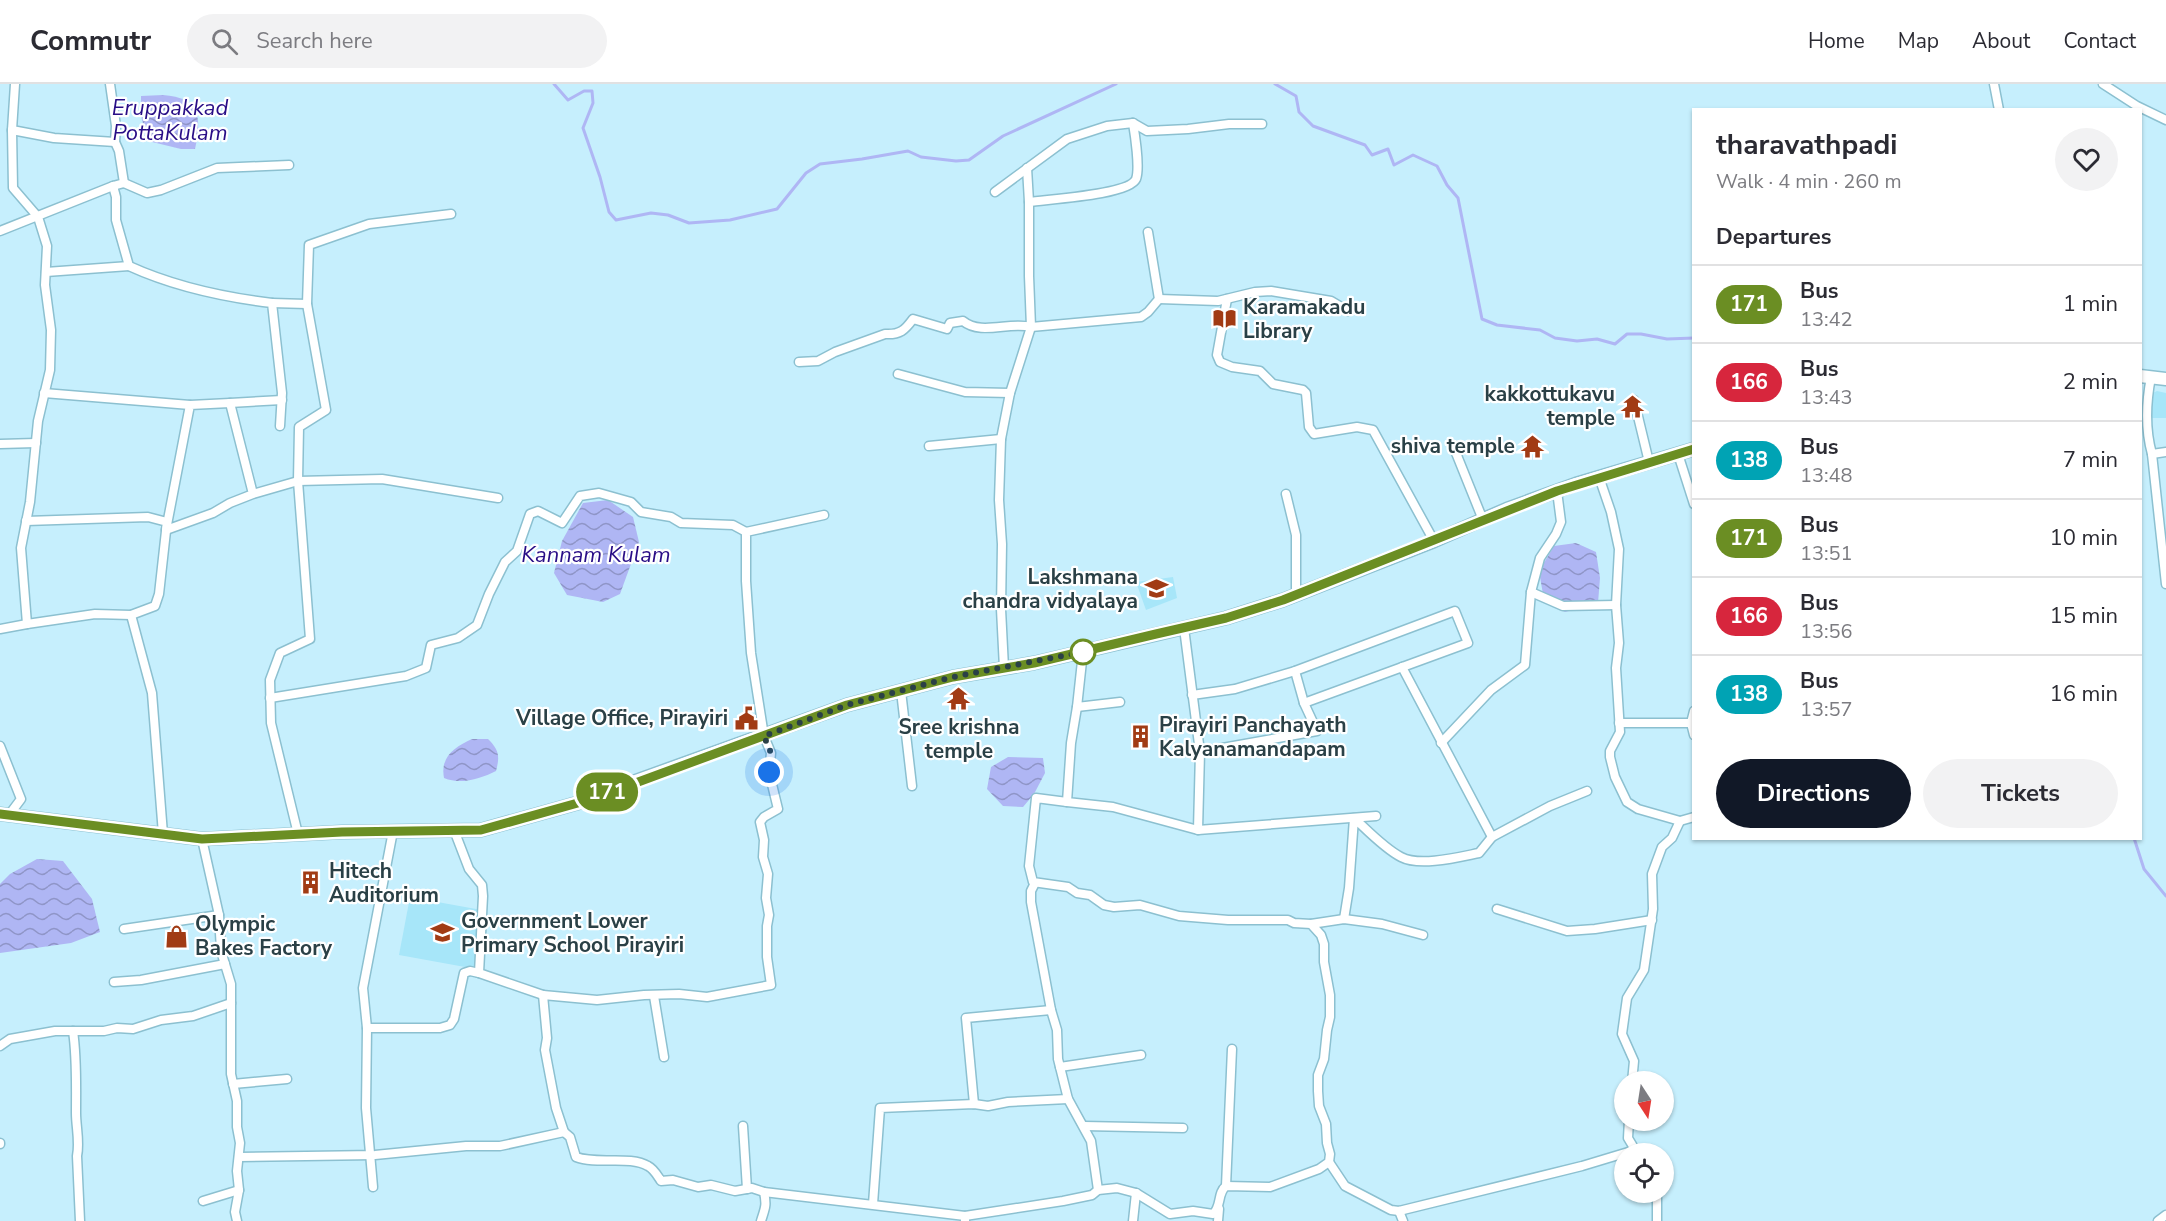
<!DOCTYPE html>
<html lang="en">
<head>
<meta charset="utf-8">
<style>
	:root { --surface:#fff; --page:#f2f2f3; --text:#2b2b33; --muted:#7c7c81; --line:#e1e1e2; --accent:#111827 }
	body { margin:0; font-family:"Nunito Sans",sans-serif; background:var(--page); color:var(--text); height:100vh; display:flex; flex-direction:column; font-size:22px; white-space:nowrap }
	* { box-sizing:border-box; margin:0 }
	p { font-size:20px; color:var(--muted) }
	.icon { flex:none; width:33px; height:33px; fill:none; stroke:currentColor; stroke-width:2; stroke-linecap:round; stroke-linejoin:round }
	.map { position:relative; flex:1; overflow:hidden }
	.sheet { position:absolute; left:1692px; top:24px; width:450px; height:732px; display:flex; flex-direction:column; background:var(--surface); border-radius:0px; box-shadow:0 2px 4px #0004 }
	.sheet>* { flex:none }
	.badge { padding:0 12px; border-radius:20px; font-size:21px; line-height:39px }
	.needle { width:39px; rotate:168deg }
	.fabs { position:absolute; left:1614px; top:987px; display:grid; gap:12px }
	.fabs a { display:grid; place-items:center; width:60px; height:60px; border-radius:50%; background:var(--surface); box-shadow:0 2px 4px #0004; font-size:30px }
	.you { position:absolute; width:30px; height:30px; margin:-15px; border:4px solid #fff; border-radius:50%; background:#1a73e8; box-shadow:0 0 0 9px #1a73e833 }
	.map>.badge { position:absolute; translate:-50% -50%; box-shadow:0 0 0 3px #fff }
	h2 { padding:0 24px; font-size:22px; line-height:54px }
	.round { display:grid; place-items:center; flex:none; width:63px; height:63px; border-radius:32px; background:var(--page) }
	.head { display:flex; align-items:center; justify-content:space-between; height:102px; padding:0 24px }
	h1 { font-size:28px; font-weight:700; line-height:45px }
	.button { display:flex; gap:12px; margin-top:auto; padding:12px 24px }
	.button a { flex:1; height:69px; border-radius:36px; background:var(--accent); color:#fff; font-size:24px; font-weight:700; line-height:69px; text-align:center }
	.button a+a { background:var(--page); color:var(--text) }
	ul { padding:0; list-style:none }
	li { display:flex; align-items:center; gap:18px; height:78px; padding:0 24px; border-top:2px solid var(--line) }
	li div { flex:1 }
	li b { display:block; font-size:22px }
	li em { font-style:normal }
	li .badge { min-width:66px; font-weight:700; text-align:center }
	header { display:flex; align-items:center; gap:36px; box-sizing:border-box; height:84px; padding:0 30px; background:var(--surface); border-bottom:2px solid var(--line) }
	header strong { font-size:28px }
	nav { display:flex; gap:33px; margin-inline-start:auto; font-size:21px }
	.search { width:420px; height:54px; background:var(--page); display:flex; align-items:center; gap:15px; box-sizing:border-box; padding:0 21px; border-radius:33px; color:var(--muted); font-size:22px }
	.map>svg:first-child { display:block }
	.built { fill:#a7e6f9 }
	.water { fill:url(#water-waves) }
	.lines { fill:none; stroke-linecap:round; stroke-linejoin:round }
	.stream { stroke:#afb6f4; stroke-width:3 }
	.street-casing { stroke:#8cc0d0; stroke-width:11 }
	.secondary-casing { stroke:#8cc0d0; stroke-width:15 }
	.street { stroke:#fff; stroke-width:8 }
	.secondary { stroke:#fff; stroke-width:12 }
	.line-casing { stroke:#fff; stroke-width:14 }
	.line { stroke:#6b8e23; stroke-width:9 }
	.walk { stroke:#2a4046; stroke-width:6; stroke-dasharray:0 10.8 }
	.stop-dot { fill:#fff; stroke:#6b8e23; stroke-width:3 }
	.labels { text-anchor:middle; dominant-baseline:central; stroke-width:4.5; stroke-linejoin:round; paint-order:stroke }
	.poi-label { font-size:21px; font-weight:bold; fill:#2a4046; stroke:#fff; text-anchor:start }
	.water-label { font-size:22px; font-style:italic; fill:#280d86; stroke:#fff }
</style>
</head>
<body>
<header>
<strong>Commutr</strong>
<div class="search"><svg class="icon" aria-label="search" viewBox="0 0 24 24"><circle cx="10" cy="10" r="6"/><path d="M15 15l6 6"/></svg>Search here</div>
<nav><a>Home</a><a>Map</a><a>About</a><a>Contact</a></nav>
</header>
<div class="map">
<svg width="2166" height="1137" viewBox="0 0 2166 1137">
	<defs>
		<pattern id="water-waves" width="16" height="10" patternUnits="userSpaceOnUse" patternTransform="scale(1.5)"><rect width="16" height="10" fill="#afb6f4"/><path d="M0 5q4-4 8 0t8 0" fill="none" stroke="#8f95c7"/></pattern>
	</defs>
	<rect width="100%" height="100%" fill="#c6effd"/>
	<g class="built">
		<path d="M2157,307l9,2v25h-24l1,-20z"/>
		<path d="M1173,493l4,21 -31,12 -10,-28z"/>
		<path d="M410,813l77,14 -11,58 -77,-14z"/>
	</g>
	<g class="water">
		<path d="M163,11c37,3 39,22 32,54h-14l-33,-8 -7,-25v-20z"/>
		<path d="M608,416l25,17 6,25 -19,52 -17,8 -36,-7 -13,-22 8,-32 21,-38z"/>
		<path d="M1576,459l20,9 4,26 -2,25 -33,9 -21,-12 -5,-29 15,-25z"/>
		<path d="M472,655h16c11,11 12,17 8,32 -16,8 -35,14 -52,7 -4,-22 11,-31 28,-39z"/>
		<path d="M1008,673l35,1 2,15 -11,21 -11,13 -20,-1 -16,-17 4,-22z"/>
		<path d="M37,775l26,2 29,38 8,33 -29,11 -71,10v-69l10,-10z"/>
	</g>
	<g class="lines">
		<g class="stream">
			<path d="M554,0l14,16 16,-9h8l1,12 -10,25 17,49 9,35 7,8 35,-7 17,2 21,8 41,-3 47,-11 29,-36 14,-9 42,-5 46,-8 13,6 35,4 13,-1 34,-24 113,-52"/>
			<path d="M1275,0l21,12 3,16 14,14 52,19 7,10 16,-6 6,16 19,-10 24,11 10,19 11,13 24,121 15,6 43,5 15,8 22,3 20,-2 18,5 12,-10h14l26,5 27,-1"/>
			<path d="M2134,754l10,31 22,27"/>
		</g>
		<defs>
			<g id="street">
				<path d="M15,0l-3,46 42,8 61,4"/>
				<path d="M110,0l6,42 -1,16 4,9 5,32 -11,3 3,11v23l13,46c46,21 93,31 143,37l10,90 -2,33"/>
				<path d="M1994,0l5,26"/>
				<path d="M2103,0l34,22 29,14"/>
				<path d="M1027,84l2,34"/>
				<path d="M124,99l23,10 14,-3 56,-22 72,-3"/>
				<path d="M995,108l72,-53 40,-13 26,-3 14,8 41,-2 41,-5h33"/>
				<path d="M0,147l113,-45"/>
				<path d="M46,188l83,-6"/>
				<path d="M1159,215l59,2 37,-9 16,-1 60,10 17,10"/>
				<path d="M1227,215l-10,56 3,7 12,5 28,4 13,13 30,6 3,3 3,34 5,7 43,-7 16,3 61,111"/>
				<path d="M272,219l35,1"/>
				<path d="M799,278l19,-1 17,-9 50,-18c15,1 20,-4 28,-15l34,10 3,-6 13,-2c18,15 47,0 68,6l110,-10 7,-5 11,-13 -11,-67"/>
				<path d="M898,290l67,18 45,1"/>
				<path d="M2151,293c-5,26 -6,52 1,77l14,130"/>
				<path d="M44,309l146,12"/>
				<path d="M1634,316l15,62"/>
				<path d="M230,319l52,-3"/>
				<path d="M0,360l36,-1"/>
				<path d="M929,362l72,-7"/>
				<path d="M1454,364l29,72"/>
				<path d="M1678,370l16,50"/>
				<path d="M2152,370l14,-2"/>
				<path d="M1599,393l12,35 8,37 -3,56 3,38 -3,25 4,64 -10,19v6l5,20 12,25 11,7 42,12 -8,17 -10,9 -10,27 1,35 -9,61 -17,28 -5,36 12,27 -2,21"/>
				<path d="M253,410l-23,-91 -40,2 -24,125 47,-17 17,-10 23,-9 45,-13 84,-2 116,19"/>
				<path d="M1286,410l10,41v60"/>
				<path d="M26,437l122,-4 19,5 -8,72 -4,12 -24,9 -36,-1 -68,10"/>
				<path d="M1531,508l32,14 53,-1"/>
				<path d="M131,531l21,78 11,141"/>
				<path d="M1184,544l16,124 117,-21 -13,-28 -9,-32"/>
				<path d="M0,545l27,-5 -6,-76 9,-46 8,-81 12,-51 1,-40 -6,-45 2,-39 -9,-29 -25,-29 -1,-58"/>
				<path d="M1083,568l-6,55 43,-5"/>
				<path d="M1402,583l90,170 58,-31 37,-15"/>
				<path d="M1004,584l-3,-59 1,-65 -3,-44 2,-61 9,-46 21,-66 -2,-51v-74c20,-3 100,-7 107,-23 4,-10 -1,-44 -3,-56"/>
				<path d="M901,607l11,95"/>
				<path d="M1192,611l43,-6 60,-18 160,-60 13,32 -164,60"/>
				<path d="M270,614l136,-22 20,-8 5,-23 27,-7 19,-13 12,-31 16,-32 12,-11 13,-37 8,-3 24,12 18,-27 19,-3 32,9 10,10 30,5 10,6 52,2 13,7"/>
				<path d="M1077,623l-6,36 -4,59 46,5 85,23"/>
				<path d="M1694,627l-3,12 3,12"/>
				<path d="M1619,639h72"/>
				<path d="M1441,659l50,-53 34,-25 6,-73 9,-34 16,-24 5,-12 -4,-31"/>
				<path d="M0,662l21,53 -12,16"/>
				<path d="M1200,668l-2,78 178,-14"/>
				<path d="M1680,737l14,-4"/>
				<path d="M454,746l15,39 13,16 1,11 -4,77 64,22"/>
				<path d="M393,747l-30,157 4,40h73l10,-3 4,-6 10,-46 6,-2 9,2"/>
				<path d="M298,750l-27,-111 -1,-43 10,-27 30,-14 -12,-158 1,-54 27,-17 -19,-106 2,-59 60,-21 82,-10"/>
				<path d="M202,755l17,76 2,36 10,33v90l6,27v26l3,16 -3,28 2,19 -4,22 2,9"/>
				<path d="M1035,799l-4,8v11l20,108 6,20 1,29 10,40 23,42 7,49"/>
				<path d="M1497,825l70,22 28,-2 57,-9"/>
				<path d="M1344,835l5,-31 5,-70c13,12 31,31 47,39 19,10 58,0 78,-4l13,-16"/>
				<path d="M1311,840l33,-5 38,5 41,11"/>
				<path d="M124,845l95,-14"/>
				<path d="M114,898l27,-2 84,-16"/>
				<path d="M654,912l10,61"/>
				<path d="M367,944l-1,80 7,79"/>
				<path d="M73,947c4,27 3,54 3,82 0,14 4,29 1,43l3,65"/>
				<path d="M0,962l10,-7 45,-8h49l13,-3 16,1 28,-9 32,-4 38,-13"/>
				<path d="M1060,983l81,-12"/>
				<path d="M233,1000l54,-5"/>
				<path d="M974,1020l-8,-86 85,-8"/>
				<path d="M1629,1036l-1,18 9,15"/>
				<path d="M743,1042l4,63"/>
				<path d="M1084,1042l99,2"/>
				<path d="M0,1059v1"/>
				<path d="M239,1073l136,-2 91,-9h34l64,-14"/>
				<path d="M1329,1078l16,24 46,24 8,1 183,-45 53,-16"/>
				<path d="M1226,1102l6,-137"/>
				<path d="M764,1108l201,24"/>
				<path d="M1655,1108l2,6v23"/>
				<path d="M203,1117l36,-11"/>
				<path d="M873,1120l7,-96 94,-4 14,2 20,-4 60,-3"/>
				<path d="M1399,1127l4,10"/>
				<path d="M761,1137c4,-13 6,-15 3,-29l-12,-4 -17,3 -24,-6 -13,2 -25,-7 -12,1c-4,-6 -7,-12 -13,-15 -18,-11 -51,-1 -72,-9l-6,-20 -6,-5 -8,-24 -11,-58 2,-12 -4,-43 54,5 47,-5 35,-1 28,3 64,-12 -4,-28v-31l2,-11 -3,-17 2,-24 -5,-17 1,-17 -4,-18 4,-5 14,-8 -9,-37 2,-19 -7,-17 -13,-83 -5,-72v-49l78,-17"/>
				<path d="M965,1137v-5l98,-15 29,-6 6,-5 19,-2 19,5 34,21 23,-3 20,3c9,-8 4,-21 13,-28l44,1 49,-18 10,-7 1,-8 -3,-11 -1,-19 -7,-18 -1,-15v-16l6,-16 3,-29 3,-13v-22l-6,-33v-18l-3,-9 -10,-11 -17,-1 -6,-3h-60l-49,-4 -39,-11 -26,2 -10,-2 -14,-10 -13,-2 -9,-6 -35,-5 -4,-16 7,-68 31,4"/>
				<path d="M1133,1137l3,-28"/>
				<path d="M1218,1137l1,-12"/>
				<path d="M2158,1137l8,-6"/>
			</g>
			<g id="secondary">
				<path d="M2140,292l26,3"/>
				<path d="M0,730l202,25 140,-7 139,-2 111,-31 44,-18 211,-76 106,-28 81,-14 192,-45 57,-18 151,-59 73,-32 69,-25 118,-35"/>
			</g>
		</defs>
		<use href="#street" class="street-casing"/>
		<use href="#secondary" class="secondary-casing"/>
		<use href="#street" class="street"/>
		<use href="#secondary" class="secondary"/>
	</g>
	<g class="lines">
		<defs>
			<path id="line" d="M0,730l202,25 140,-7 139,-2 111,-31 255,-94 106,-28 81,-14 122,-29 70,-16 57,-18 274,-109 137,-42"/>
		</defs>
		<use href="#line" class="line-casing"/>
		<use href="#line" class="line"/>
		<path class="walk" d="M769,688l2,-19 -7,-17 83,-31 106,-28 130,-25"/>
	</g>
	<defs>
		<symbol id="library-bare" viewBox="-9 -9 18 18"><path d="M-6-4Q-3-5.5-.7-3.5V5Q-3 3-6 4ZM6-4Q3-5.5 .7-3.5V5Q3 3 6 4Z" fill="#a13b14" stroke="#fff" stroke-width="2.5" paint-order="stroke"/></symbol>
		<symbol id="temple-bare" viewBox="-9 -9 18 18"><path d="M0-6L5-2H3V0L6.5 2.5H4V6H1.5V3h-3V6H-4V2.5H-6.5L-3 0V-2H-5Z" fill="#a13b14" stroke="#fff" stroke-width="2.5" paint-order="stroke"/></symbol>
		<symbol id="school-bare" viewBox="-9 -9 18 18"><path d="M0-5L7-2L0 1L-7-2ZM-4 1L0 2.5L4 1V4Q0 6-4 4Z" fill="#a13b14" stroke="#fff" stroke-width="2.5" paint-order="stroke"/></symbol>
		<symbol id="civic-bare" viewBox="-9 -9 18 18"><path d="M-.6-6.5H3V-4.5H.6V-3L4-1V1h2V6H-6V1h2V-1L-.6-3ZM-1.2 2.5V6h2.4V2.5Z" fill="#a13b14" stroke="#fff" stroke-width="2.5" paint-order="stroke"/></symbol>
		<symbol id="building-bare" viewBox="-9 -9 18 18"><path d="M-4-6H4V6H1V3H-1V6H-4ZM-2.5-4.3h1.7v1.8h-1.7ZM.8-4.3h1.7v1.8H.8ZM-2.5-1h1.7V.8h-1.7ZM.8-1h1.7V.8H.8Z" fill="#a13b14" stroke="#fff" stroke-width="2.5" paint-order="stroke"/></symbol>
		<symbol id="shop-bare" viewBox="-9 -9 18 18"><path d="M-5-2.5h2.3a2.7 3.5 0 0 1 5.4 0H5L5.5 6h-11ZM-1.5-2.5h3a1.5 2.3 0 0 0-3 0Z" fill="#a13b14" stroke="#fff" stroke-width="2.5" paint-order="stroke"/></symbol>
	</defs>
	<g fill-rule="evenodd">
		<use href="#library-bare" x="1208" y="218" width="33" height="33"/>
		<use href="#temple-bare" x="1616" y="306" width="33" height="33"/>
		<use href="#temple-bare" x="1516" y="346" width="33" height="33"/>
		<use href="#school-bare" x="1140" y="488" width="33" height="33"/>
		<use href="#temple-bare" x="942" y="598" width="33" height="33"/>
		<use href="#civic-bare" x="730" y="618" width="33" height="33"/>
		<use href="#building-bare" x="1124" y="636" width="33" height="33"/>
		<use href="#building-bare" x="294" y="782" width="33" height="33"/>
		<use href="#school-bare" x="426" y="832" width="33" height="33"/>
		<use href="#shop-bare" x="160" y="836" width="33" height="33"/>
	</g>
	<circle class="stop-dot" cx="1083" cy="568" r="12"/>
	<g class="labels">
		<g class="poi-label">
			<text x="1243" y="223">Karamakadu<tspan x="1243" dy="24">Library</tspan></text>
			<text x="1615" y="310" text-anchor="end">kakkottukavu<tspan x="1615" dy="24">temple</tspan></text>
			<text x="1515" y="362" text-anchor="end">shiva temple</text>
			<text x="1138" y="493" text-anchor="end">Lakshmana<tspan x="1138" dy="24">chandra vidyalaya</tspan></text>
			<text x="728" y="634" text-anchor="end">Village Office, Pirayiri</text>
			<text x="1159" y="641">Pirayiri Panchayath<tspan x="1159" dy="24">Kalyanamandapam</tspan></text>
			<text x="959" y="643" text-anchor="middle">Sree krishna<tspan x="959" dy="24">temple</tspan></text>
			<text x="329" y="787">Hitech<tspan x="329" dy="24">Auditorium</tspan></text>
			<text x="461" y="837">Government Lower<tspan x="461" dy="24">Primary School Pirayiri</tspan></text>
			<text x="195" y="840">Olympic<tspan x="195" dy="24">Bakes Factory</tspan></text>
		</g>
		<g class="water-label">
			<text x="170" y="24">Eruppakkad<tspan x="170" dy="25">PottaKulam</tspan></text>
			<text x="596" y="471">Kannam Kulam</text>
		</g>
	</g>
</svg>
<div class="fabs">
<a><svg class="needle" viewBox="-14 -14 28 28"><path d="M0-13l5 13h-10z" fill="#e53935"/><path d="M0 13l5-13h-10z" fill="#7c7c81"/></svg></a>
<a><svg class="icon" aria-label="locate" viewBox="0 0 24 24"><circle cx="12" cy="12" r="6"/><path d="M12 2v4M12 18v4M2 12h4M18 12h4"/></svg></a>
</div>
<div class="you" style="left:769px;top:688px"></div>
<b class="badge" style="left:607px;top:708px;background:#6b8e23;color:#fff">171</b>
<section class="sheet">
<div class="head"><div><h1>tharavathpadi</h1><p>Walk · 4 min · 260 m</p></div><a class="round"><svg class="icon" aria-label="heart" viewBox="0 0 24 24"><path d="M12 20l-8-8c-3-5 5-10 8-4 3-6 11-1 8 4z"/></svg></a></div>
<h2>Departures</h2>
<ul>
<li><span class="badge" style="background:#6b8e23;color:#fff">171</span><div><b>Bus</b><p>13:42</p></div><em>1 min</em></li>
<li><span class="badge" style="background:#d7263d;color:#fff">166</span><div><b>Bus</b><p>13:43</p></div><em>2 min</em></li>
<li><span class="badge" style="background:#00a3b4;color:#fff">138</span><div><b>Bus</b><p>13:48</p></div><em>7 min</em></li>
<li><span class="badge" style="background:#6b8e23;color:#fff">171</span><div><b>Bus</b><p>13:51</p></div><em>10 min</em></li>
<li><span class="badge" style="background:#d7263d;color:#fff">166</span><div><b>Bus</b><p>13:56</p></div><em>15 min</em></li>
<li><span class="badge" style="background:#00a3b4;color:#fff">138</span><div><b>Bus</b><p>13:57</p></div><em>16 min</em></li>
</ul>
<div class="button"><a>Directions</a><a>Tickets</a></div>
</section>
</div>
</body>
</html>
